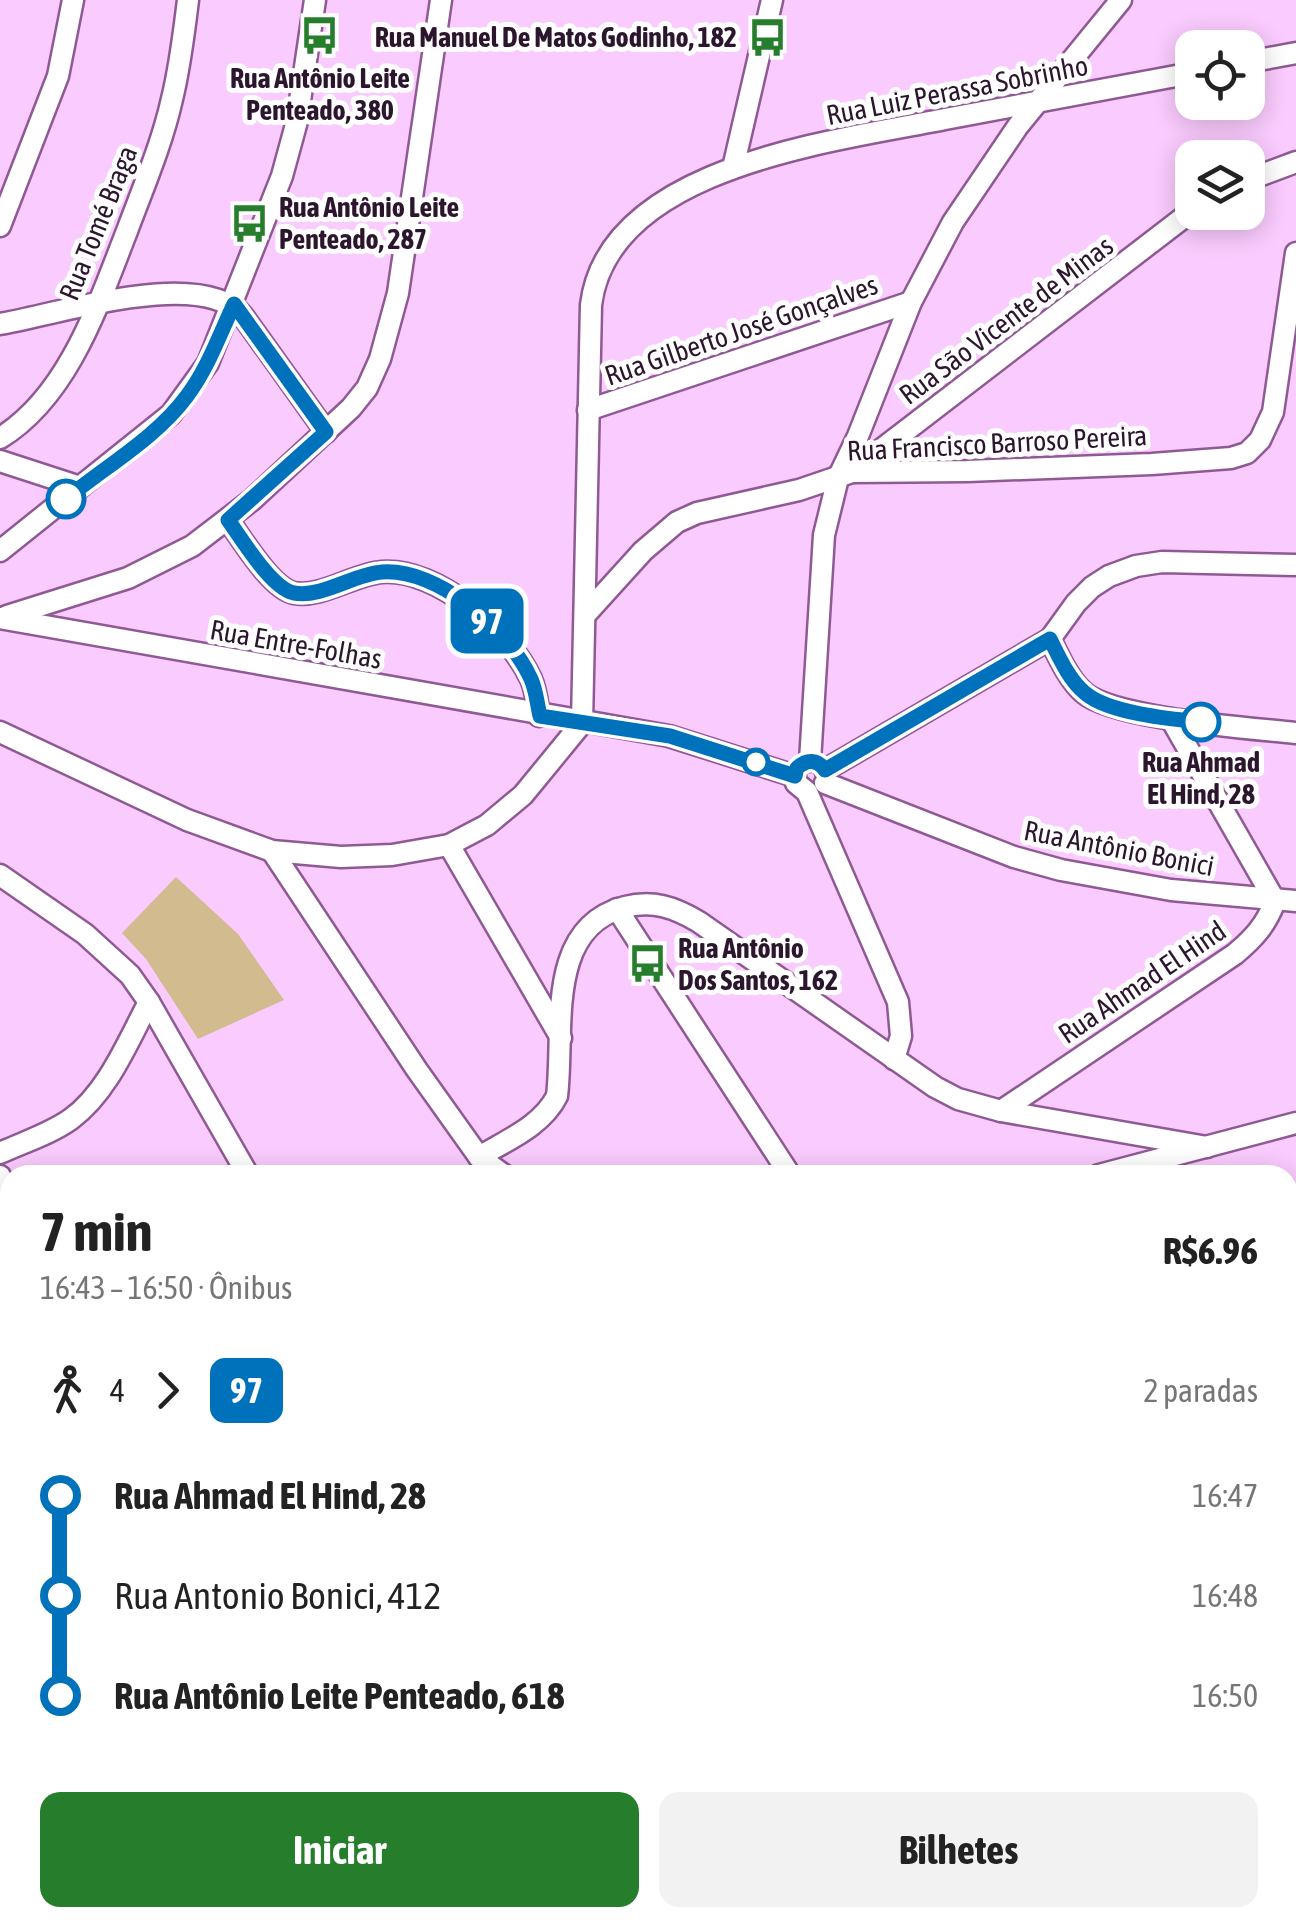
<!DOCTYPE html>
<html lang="pt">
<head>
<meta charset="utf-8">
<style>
	:root { --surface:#fff; --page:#f2f2f2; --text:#222; --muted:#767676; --accent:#267d2b }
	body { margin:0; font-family:"Asap Condensed",sans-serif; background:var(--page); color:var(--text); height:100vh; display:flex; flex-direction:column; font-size:38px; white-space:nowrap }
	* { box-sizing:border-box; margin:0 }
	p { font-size:32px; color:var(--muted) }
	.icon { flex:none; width:55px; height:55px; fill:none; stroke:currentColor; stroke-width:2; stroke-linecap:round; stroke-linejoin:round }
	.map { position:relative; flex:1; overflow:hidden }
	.drawer { position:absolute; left:0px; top:1165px; width:1298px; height:762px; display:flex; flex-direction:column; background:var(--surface); border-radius:30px 30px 0 0; box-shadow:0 5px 25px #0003 }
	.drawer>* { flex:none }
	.badge { padding:0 20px; border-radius:15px; font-size:35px; line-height:65px }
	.fabs { position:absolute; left:1175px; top:30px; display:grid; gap:20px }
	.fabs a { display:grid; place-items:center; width:90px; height:90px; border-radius:20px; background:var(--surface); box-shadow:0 5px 25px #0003; font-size:50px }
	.map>.badge { position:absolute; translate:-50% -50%; box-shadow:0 0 0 5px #fff }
	.legs { display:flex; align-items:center; gap:15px; height:110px; padding:0 40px; font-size:32px }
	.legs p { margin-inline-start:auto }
	.summary { display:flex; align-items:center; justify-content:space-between; height:170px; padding:0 40px }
	h1 { font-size:55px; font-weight:700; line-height:75px }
	.button { display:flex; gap:20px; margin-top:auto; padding:20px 40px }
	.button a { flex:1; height:115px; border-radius:20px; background:var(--accent); color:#fff; font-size:40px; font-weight:700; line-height:115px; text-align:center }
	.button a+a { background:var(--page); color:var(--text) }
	ul { padding:0 40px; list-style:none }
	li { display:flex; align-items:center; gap:35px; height:100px; font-size:38px }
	li i { display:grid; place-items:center; width:15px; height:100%; margin:0 12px; background:currentColor }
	li i::after { content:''; width:25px; height:25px; margin:-12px; border:8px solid; border-radius:50%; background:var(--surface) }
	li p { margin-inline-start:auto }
	li:first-child i { background:linear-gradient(#0000 50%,currentColor 0) }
	li:last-child i { background:linear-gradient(currentColor 50%,#0000 0) }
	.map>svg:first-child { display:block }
	.green { fill:#d2bb8e }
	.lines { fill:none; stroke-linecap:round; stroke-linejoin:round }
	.stream { stroke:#769775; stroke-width:4 }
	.minor-casing { stroke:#8f5a93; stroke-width:25 }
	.major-casing { stroke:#8f5a93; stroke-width:30 }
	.minor { stroke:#fff; stroke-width:20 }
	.major { stroke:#fff; stroke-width:25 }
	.line-1-casing { stroke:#fff; stroke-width:22 }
	.line-1 { stroke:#0072bc; stroke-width:15 }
	.stop-1-dot { fill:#fff; stroke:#0072bc; stroke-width:5 }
	.labels { text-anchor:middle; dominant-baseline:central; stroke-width:10; stroke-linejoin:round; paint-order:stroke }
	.poi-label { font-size:28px; font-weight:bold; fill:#2c162e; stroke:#fefefe; text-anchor:start }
	.street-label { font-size:28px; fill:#2c162e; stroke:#fefefe }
	.stop-label { font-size:28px; font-weight:bold; fill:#2c162e; stroke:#fefefe }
</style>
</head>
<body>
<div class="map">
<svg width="1296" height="1927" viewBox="0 0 1296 1927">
	<rect width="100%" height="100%" fill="#facbfe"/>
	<g class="green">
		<path d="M176,877l62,57 46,66 -86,39 -52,-80 -24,-26z"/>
		<path d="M1120,1918h93l67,9h-160z"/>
	</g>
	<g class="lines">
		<path class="stream" d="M1288,1227l8,-2"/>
		<defs>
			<g id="minor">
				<path d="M1248,62l48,-9"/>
				<path d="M733,168l39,-168"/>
				<path d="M1248,180l48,-18"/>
				<path d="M0,226l58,-150 15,-76"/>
				<path d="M0,324c56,-9 201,-58 243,-8l83,116"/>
				<path d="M588,410l323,-108"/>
				<path d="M0,438c69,-42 99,-136 127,-207 16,-43 35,-87 45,-132 8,-32 12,-66 16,-99"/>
				<path d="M0,461l80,26"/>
				<path d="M852,472l340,-261"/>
				<path d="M228,520c14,19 43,68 66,73 28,5 60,-19 88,-21 56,-4 126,58 149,107 5,11 6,24 8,37"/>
				<path d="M0,551l171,-137 37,-51 74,-187 15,-55 18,-121"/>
				<path d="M585,615l58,-64 34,-29 20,-9 102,-23 53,-18 115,-1 185,-7 79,-6 16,-5 13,-13 13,-28 23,-159"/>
				<path d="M7,616l121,-38 64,-32 60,-46 99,-92 16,-20 13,-29 18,-66 43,-293"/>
				<path d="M0,618l669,118 126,40 1,7 11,9 91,210 3,34 -7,23"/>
				<path d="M1050,639c9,18 18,39 33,53 30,27 168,36 213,41"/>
				<path d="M0,732l187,88 85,31 69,6 51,-2 57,-10 38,-20 36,-30 59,-72 9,-418c17,-139 245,-164 354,-186 83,-16 165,-31 247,-46"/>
				<path d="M810,761l14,-226 14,-57 20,-42 53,-134 42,-80 65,-96 103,-126"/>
				<path d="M825,770l225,-131 26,-36 16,-16 17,-11 27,-10 26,-4 134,3"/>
				<path d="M825,783l189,74 47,13 110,20 125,11"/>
				<path d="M449,845l112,193"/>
				<path d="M272,851l145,219 62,87 25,18"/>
				<path d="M0,875l85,59 45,41 19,27 99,173"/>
				<path d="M617,909l173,266"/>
				<path d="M1001,1111l234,-157c19,-16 31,-29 40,-53l-104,-182"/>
				<path d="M0,1153c24,-11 50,-19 71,-34 37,-27 57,-78 78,-117"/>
				<path d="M479,1157c28,-17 63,-31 78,-61 8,-65 -13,-168 68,-189 28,-7 49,0 74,15l236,165 23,12 43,12 206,36"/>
				<path d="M1099,1175l197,-52"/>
				<path d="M0,1176l10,25"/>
				<path d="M1288,1286l8,-2"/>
				<path d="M0,1321l10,-4"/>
				<path d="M0,1494l10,-3"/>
				<path d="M1288,1608l8,-4"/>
				<path d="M0,1679h10"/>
				<path d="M1288,1800l8,-4"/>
				<path d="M0,1900l10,9"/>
				<path d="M1288,1912l8,1"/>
				<path d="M18,1918l10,9"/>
				<path d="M371,1927l4,-9"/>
				<path d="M579,1927l4,-9"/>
				<path d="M936,1927l6,-9"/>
				<path d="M1102,1927v-9"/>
			</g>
			<g id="major">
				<path d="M1288,1417l8,-4"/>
				<path d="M701,1927l7,-9"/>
			</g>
		</defs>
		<use href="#minor" class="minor-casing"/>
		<use href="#major" class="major-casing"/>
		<use href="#minor" class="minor"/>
		<use href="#major" class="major"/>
	</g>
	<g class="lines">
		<defs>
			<path id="line-1" d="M66,499c40,-33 90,-61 121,-103 21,-28 32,-60 47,-92l92,128 -98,88c14,19 43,68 66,73 28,5 60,-19 88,-21 56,-4 127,58 149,107 5,11 6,24 9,37l130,20 125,40 2,-8c10,-9 20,-9 28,2l225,-131c9,18 19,41 35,54 23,20 85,26 116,29"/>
		</defs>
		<use href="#line-1" class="line-1-casing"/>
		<use href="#line-1" class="line-1"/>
	</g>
	<defs>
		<symbol id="bus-bare" viewBox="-9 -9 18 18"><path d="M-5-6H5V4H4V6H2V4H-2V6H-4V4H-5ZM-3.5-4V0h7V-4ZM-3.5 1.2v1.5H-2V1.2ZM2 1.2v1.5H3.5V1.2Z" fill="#267d2b" stroke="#fefefe" stroke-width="2.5" paint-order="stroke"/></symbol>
	</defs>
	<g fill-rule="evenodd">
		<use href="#bus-bare" x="292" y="8" width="55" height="55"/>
		<use href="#bus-bare" x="740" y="10" width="55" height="55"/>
		<use href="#bus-bare" x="222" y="196" width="55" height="55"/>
		<use href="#bus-bare" x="620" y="936" width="55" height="55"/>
	</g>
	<g class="stop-1-dot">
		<circle cx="66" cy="499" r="18"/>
		<circle cx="1201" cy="722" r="18"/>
		<circle cx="756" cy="762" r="12"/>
	</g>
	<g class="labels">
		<g class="poi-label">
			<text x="737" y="37" text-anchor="end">Rua Manuel De Matos Godinho, 182</text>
			<text x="320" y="78" text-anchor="middle">Rua Antônio Leite<tspan x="320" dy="32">Penteado, 380</tspan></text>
			<text x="279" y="207">Rua Antônio Leite<tspan x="279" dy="32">Penteado, 287</tspan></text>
			<text x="678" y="948">Rua Antônio<tspan x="678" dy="32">Dos Santos, 162</tspan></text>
		</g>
		<g class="street-label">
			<text transform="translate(957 90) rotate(-11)">Rua Luiz Perassa Sobrinho</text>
			<text transform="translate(98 223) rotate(-68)">Rua Tomé Braga</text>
			<text transform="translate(1006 320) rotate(-37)">Rua São Vicente de Minas</text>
			<text transform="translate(741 330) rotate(-19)">Rua Gilberto José Gonçalves</text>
			<text transform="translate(997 443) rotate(-3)">Rua Francisco Barroso Pereira</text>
			<text transform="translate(296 644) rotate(10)">Rua Entre-Folhas</text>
			<text transform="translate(1119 848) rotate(11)">Rua Antônio Bonici</text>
			<text transform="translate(1142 982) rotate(-34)">Rua Ahmad El Hind</text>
		</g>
		<g class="stop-label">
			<text x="1201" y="762">Rua Ahmad<tspan x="1201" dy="32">El Hind, 28</tspan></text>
		</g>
	</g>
</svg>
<div class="fabs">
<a><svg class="icon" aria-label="locate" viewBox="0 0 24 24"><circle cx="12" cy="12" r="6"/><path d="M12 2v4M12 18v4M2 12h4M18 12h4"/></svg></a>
<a><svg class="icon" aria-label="layers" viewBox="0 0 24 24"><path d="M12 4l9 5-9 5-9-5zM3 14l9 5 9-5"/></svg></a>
</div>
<b class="badge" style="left:487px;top:621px;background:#0072bc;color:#fff">97</b>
<section class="drawer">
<div class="summary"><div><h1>7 min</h1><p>16:43 – 16:50 · Ônibus</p></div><b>R$6.96</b></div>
<div class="legs"><svg class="icon" aria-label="walk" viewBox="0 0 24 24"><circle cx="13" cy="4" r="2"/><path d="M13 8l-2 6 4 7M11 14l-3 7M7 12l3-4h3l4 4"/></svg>4<svg class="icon" aria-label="forward" viewBox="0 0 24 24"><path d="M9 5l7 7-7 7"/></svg><b class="badge" style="background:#0072bc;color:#fff">97</b><p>2 paradas</p></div>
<ul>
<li><i style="color:#0072bc"></i><b>Rua Ahmad El Hind, 28</b><p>16:47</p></li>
<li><i style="color:#0072bc"></i><span>Rua Antonio Bonici, 412</span><p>16:48</p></li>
<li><i style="color:#0072bc"></i><b>Rua Antônio Leite Penteado, 618</b><p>16:50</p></li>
</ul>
<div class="button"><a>Iniciar</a><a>Bilhetes</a></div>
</section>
</div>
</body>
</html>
